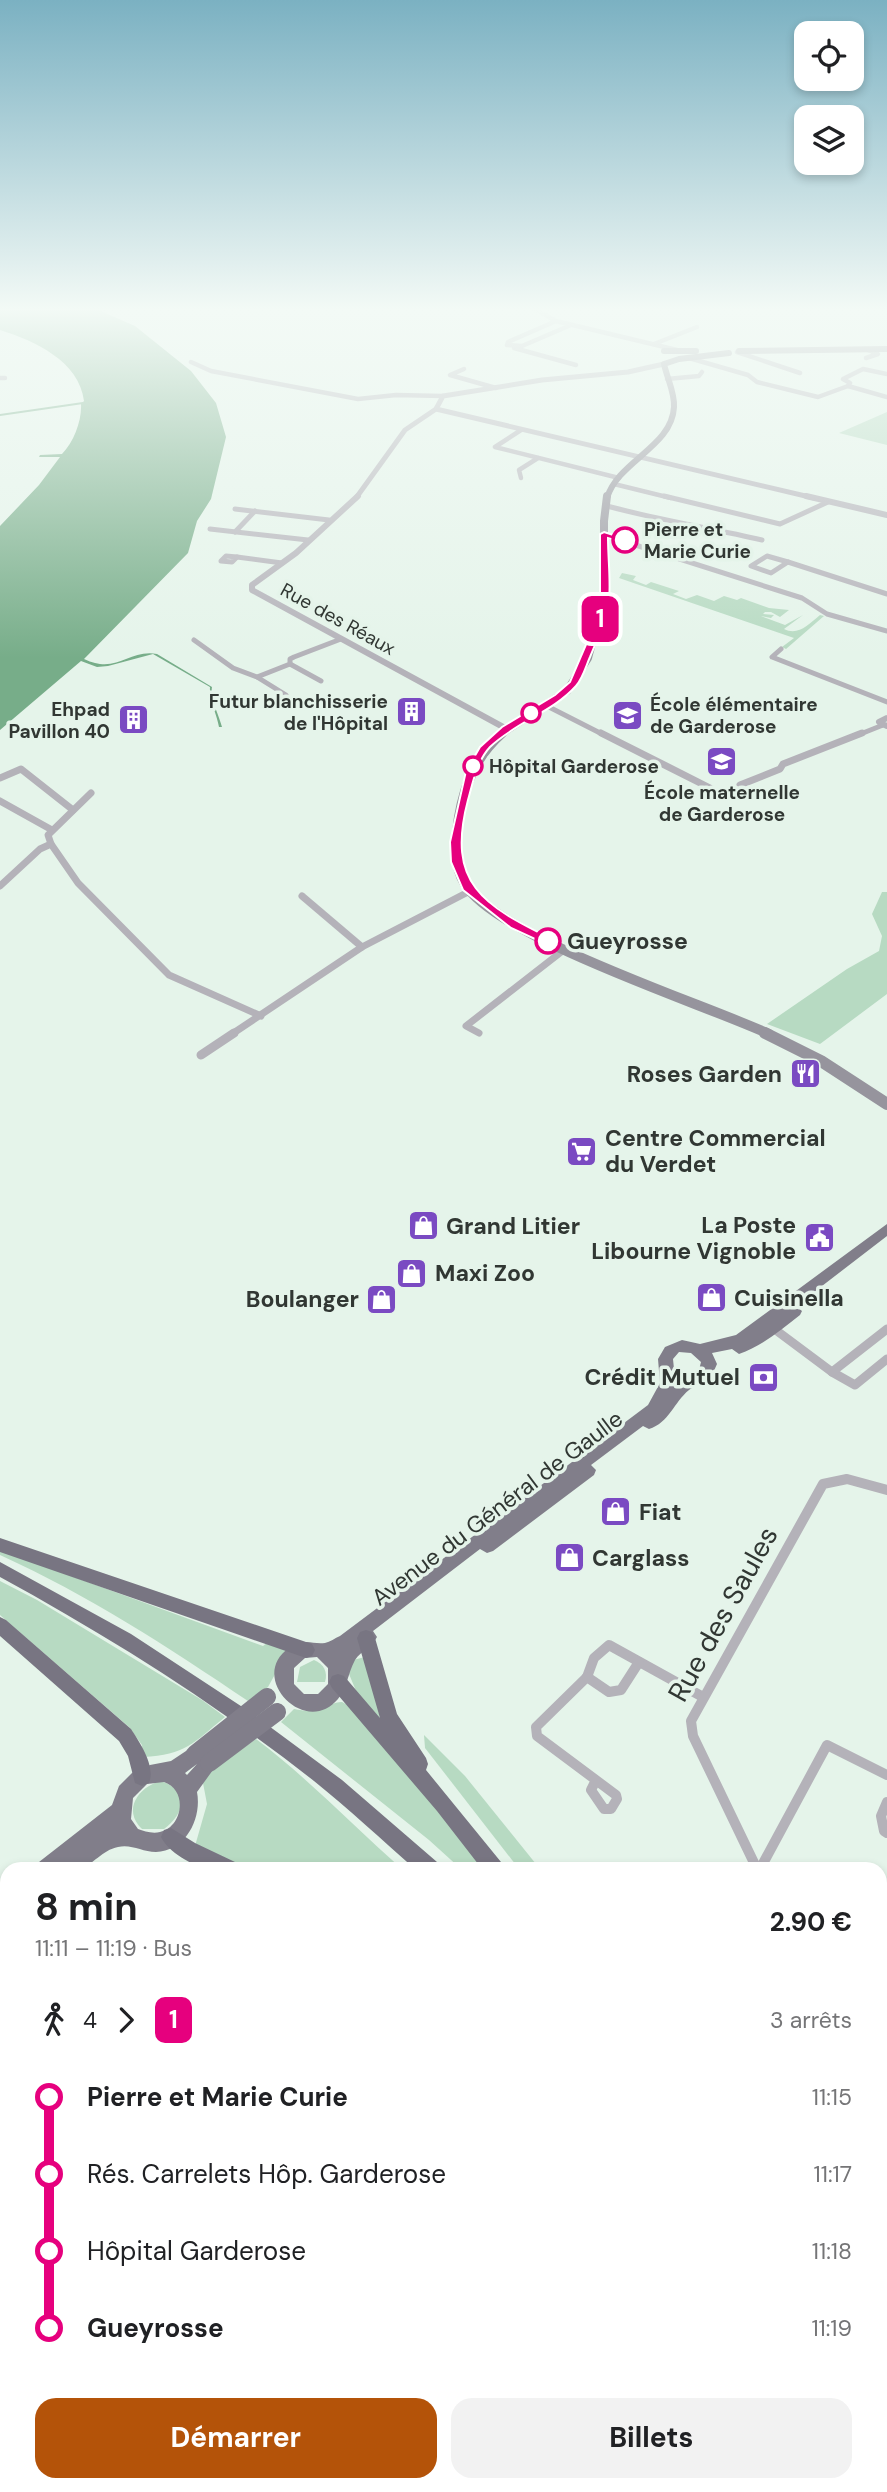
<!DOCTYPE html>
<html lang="fr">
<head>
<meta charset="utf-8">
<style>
	:root { --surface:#fff; --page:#f2f2f2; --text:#202124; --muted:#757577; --accent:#b45309 }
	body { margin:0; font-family:"DM Sans",sans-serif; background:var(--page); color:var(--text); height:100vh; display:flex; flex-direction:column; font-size:26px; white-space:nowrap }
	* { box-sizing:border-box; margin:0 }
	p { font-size:23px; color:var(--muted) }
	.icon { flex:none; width:38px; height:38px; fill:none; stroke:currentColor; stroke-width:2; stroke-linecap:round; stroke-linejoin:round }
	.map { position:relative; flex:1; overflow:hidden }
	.sheet { position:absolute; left:0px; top:1862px; width:887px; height:630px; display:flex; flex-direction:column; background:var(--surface); border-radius:21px 21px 0 0; box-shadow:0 4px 10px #0003 }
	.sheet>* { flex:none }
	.badge { padding:0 14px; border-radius:10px; font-size:24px; line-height:46px }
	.fabs { position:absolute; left:794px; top:21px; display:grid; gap:14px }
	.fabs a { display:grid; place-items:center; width:70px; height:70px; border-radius:14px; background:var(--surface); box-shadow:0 4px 10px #0003; font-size:35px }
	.map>.badge { position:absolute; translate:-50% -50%; box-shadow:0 0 0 4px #fff }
	.legs { display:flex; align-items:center; gap:10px; height:77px; padding:0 35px; font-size:23px }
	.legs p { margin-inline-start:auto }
	.overview { display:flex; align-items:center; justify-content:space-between; height:119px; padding:0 35px }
	h1 { font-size:38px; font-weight:700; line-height:52px }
	.button { display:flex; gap:14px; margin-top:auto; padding:14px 35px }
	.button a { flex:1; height:80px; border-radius:21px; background:var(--accent); color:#fff; font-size:28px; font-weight:700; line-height:80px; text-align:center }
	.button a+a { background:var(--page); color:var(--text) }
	ul { padding:0 35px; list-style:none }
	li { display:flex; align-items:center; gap:24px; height:77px; font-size:26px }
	li i { display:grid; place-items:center; width:10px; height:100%; margin:0 9px; background:currentColor }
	li i::after { content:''; width:18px; height:18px; margin:-9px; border:5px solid; border-radius:50%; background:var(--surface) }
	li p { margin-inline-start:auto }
	li:first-child i { background:linear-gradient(#0000 50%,currentColor 0) }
	li:last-child i { background:linear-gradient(currentColor 50%,#0000 0) }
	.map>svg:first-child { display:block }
	.green { fill:#b7dac2 }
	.water { fill:#77ad89 }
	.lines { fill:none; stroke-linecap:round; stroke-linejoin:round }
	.stream { stroke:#77ad89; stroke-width:2 }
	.minor-far5 { stroke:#b4b2b9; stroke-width:4.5 }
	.minor-far4 { stroke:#b4b2b9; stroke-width:5 }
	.minor-far3 { stroke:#b4b2b9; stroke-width:7 }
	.minor-far2 { stroke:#b4b2b9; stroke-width:9 }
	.minor-far1 { stroke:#b4b2b9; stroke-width:10 }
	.minor { stroke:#b4b2b9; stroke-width:14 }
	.tertiary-far2 { stroke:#b4b2b9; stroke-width:5 }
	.tertiary-far1 { stroke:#b4b2b9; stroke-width:6 }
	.tertiary { stroke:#b4b2b9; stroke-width:17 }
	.secondary-far3 { stroke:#96949d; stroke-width:6 }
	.secondary-far2 { stroke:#96949d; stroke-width:8 }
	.secondary-far1 { stroke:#96949d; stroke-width:10 }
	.secondary { stroke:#96949d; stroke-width:12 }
	.primary { fill:#817e8a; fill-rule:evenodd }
	.trunk { fill:#787582; fill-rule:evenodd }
	.primary-bridge { stroke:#817e8a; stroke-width:18 }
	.line-1 { fill:#e6007e; stroke:#fff; stroke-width:2 }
	.stop-1-dot { fill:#fff; stroke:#e6007e; stroke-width:3.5 }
	.labels { text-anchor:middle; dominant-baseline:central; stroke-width:7; stroke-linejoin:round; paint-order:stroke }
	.far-stop-label { font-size:19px; font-weight:bold; fill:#313733; stroke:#e5f4ea; text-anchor:start }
	.far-street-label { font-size:19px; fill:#313733; stroke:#e5f4ea }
	.far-poi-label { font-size:19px; font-weight:bold; fill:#313733; stroke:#e5f4ea; text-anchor:end }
	.stop-label { font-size:23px; font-weight:bold; fill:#313733; stroke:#e5f4ea; text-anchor:start }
	.poi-label { font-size:23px; font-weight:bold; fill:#313733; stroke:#e5f4ea; text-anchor:start }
	.street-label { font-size:23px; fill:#313733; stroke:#e5f4ea }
	.near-street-label { font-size:28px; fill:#313733; stroke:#e5f4ea }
</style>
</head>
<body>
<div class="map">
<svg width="887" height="2492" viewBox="0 0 887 2492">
	<rect width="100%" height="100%" fill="#e5f4ea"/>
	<g class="green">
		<path d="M887,412v33l-48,-12z"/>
		<path d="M622,573l14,3 -3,4 13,5 5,-3 28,9 -6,3 13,5 11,-4 17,6 10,-5 13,4 4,-2 28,10 20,2 -9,7 -9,-5h-6l-2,2 11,1 -3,3 -10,-2 24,9 18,-10 -19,14c14,7 24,-4 36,-14l4,1 -38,33 -4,-2 12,-9 -175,-60z"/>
		<path d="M882,892h5v102l-67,50 -53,-20 80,-55 32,-18 3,-15 -10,-22z"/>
		<path d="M0,1550l263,96 5,-4 21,7 -21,38 -20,14c-80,-54 -160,-106 -248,-146z"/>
		<path d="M0,1581l37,19 165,100 23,17c-32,26 -39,38 -82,40l-1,-12 -13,-18 -129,-112z"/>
		<path d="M365,1657l16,64 -22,-23 -10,-24 4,-14z"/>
		<path d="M314,1660c10,4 14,12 11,22h-28l3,-15z"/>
		<path d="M342,1702l11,6 133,161h-25l-32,-29 -148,-118 13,-13c27,6 26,-5 48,-7z"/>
		<path d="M424,1735l41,41 75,93h-21l-94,-121z"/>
		<path d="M256,1739c52,39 97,87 146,130h-160l-47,-23 12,-42 -4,-21 7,-12z"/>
		<path d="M161,1781c29,10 24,32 3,48h-22c-20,-19 -4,-42 19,-48z"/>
	</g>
	<path class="water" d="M0,309h96l39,17 56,45 25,32 10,34 -15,62 -14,22 -9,32 -104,106c33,16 44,-10 73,-5l55,33c-2,12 7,28 10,40h-3c-2,-12 -10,-28 -9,-40l-57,-33 -45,12 -11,1 -16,-6 -81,69v-204l39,-41 21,-28h-21l1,-2 22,-1c12,-12 20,-34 19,-50l3,-3c-5,-40 -49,-60 -84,-71z"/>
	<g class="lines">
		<path class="stream" d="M0,415l83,-12"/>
		<g class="minor-far5">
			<path d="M535,309l21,12 121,29"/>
			<path d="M556,321l-48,21 -1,3 15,1 49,-21"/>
			<path d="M654,344l43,-17"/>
			<path d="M514,348l62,17"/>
			<path d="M865,349l13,5 -12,4"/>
			<path d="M737,352l63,21"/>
			<path d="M689,358l59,17 9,7 61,15 30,-11 39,11"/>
			<path d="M191,362l20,9 147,28 38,-4 47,1"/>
			<path d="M464,369l-14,6 46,13"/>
			<path d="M0,378h5"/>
			<path d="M667,379l32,-3 3,-4"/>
			<path d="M848,386l2,-3 -7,-4 20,-10 24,5"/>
			<path d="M521,430l-26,17 124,31"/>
			<path d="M521,478l-2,-8 19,-12"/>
			<path d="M614,484l57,14"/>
		</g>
		<g class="minor-far4">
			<path d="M664,496l116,28 48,-22"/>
			<path d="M607,506c52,14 103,22 155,34"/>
			<path d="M235,509l94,11"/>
			<path d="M210,529l98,11"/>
			<path d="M235,532l20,-21"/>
			<path d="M604,535l198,63 25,16 60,17"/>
			<path d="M226,556l11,1 -5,5 -11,-1z"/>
			<path d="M767,556l21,6 -17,11 -20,-7z"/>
			<path d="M237,557l45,6"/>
			<path d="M788,562l99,32"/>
			<path d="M194,640l39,28 24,9"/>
			<path d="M781,649l-9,8 115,45"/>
			<path d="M290,664l31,17"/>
			<path d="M286,695l-29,-18 33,-13v-5l4,-2 47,-18"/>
			<path d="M545,705l59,30"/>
			<path d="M858,735l25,-10"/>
		</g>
		<g class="minor-far3">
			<path d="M601,733l109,55"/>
			<path d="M0,778l21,-9 52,41"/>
			<path d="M740,785l40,-16 3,-5 79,-31"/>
			<path d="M0,801l52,29"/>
			<path d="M51,844l-3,-9 43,-42"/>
			<path d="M0,886l40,-37 11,-5 27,39 91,92 92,41"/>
			<path d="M302,896l60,51"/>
			<path d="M479,1033l-13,-7 99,-77"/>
			<path d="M232,1034l130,-87 108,-56"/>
		</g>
		<g class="minor-far2">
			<path d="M201,1055l33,-22"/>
			<path d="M773,1328l59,44 23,13 32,-26"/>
			<path d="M832,1372l55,-43"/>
		</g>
		<g class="minor-far1">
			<path d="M587,1677l-51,50 1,9 79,59 1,4 -6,10h-7l-13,-19 4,-8"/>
			<path d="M587,1677l7,-19 15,-13 94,52"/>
			<path d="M587,1677l22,15 12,-2 18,-28"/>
			<path d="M887,1802l-6,14 3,15 3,2"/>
			<path d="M757,1869l-64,-133 -2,-15 132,-237 24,-5 40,11"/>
			<path d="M760,1869l67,-124 60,30"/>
		</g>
		<g class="minor">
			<path d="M880,2000l7,4"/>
			<path d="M880,2081l7,4"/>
			<path d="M757,2492l2,-7"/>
		</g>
		<g class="tertiary-far2">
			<path d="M436,409l378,89"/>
			<path d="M356,498l49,-68 31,-21 7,-13 99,-16 86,-8 36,-8"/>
		</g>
		<g class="tertiary-far1">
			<path d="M358,496l-62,57 -44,32v5l253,138"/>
			<path d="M806,496l81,19"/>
			<path d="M887,718l-8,4 8,4"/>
		</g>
		<g class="tertiary">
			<path d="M0,2273l7,5"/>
			<path d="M269,2485l9,7"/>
		</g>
		<g class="secondary-far3">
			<path d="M664,351h32"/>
			<path d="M739,351l148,-2"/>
			<path d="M607,498c11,-37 65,-51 67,-91 1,-14 -7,-29 -10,-43l15,-5 50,-6"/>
		</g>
		<path class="secondary-far2" d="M499,735l68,-44 21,-33 16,-59v-78l3,-25"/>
		<path class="secondary-far1" d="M502,733c-26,23 -37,50 -43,84 -3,22 -7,46 6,67 33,54 239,120 304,150"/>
		<path class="secondary" d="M765,1033l56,28 66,43"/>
		<g class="primary">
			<path d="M887,1224v12l-91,70 6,5 -2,4c-19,15 -38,31 -61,39l-7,-5 -20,4 5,11 -8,18c-6,3 -16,4 -20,8 -15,12 -20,33 -40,39l-6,-3 -52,39 5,5 -2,5 -101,76 -6,2 -7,-4 -107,82 4,6c-5,10 -16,14 -22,23 -7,13 -8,28 -17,39 -33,39 -91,-22 -49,-51 17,-11 23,-3 36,-5 5,-1 10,-5 15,-7l308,-231 12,-22 -2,-24 7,-12 17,-7 18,4 36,-9zM679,1352l12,1 10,9 -3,12 -13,1 -11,-6 -1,-10zM317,1657l11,11v16l-10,10h-14l-10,-10v-16l11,-10z"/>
			<path d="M195,1745l6,3 2,9 6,-3 6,3 3,6 -21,29c5,26 -11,59 -41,60 -14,0 -24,-8 -38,-5 -16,3 -25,18 -38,22 -12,4 -31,0 -44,0l3,-7 73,-57 7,-19 14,-14 17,-7 21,-4zM197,1764l-10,11 -2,-2zM164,1782c24,8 19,45 -4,50 -8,2 -16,-1 -22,-3l-7,-10 2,-21 14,-14z"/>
			<path d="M7,1889v37l-7,3v-37z"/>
		</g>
		<g class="trunk">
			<path d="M0,1538l306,104 6,2 3,6 -3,6 -6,2 -306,-106z"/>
			<path d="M0,1562l131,72 119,78 92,68 95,82 3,7h-25c-33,-29 -66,-60 -101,-88 -98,-77 -204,-144 -314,-204z"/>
			<path d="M0,1617l6,3 125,109c9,14 25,37 18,54l-7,3 -7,-3 -7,-27 -9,-15 -119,-105z"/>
			<path d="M366,1630l6,2 3,6 22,76 29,44 2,6 -2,6 75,92 3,7h-22l-45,-58 -105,-123 -3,-6 3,-6 6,-2 6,2 36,42 -23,-80 3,-6z"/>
			<path d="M171,1828l24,15 40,19 3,7c-10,0 -20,2 -30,0 -15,-3 -40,-17 -47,-32l3,-7z"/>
			<path d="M880,2303l7,2v27l-7,-3z"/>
		</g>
		<g class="primary-bridge">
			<path d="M195,1754l72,-57"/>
			<path d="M209,1763l68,-51"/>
		</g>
	</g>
	<linearGradient id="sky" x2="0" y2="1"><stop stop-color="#7bb1c2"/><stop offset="0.47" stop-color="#f3faf6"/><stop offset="1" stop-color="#f3faf6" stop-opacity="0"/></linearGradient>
	<rect width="887" height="658" fill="url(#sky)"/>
	<path class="line-1" d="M604,532l25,8 -4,3 -17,-5c0,21 3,43 1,64 -3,19 -12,38 -19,55 -4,9 -7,21 -14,29 -23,26 -60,36 -86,61 -13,14 -17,35 -22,53 -22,84 15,105 84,139l2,2 -6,4 -37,-17 -48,-38 -12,-28 -1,-20 16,-71 14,-24 22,-20 53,-32 15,-13 21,-49 9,-31v-68z"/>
	<defs>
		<symbol id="building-square" viewBox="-11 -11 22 22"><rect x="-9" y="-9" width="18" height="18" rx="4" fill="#7a4ac2" stroke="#e5f4ea"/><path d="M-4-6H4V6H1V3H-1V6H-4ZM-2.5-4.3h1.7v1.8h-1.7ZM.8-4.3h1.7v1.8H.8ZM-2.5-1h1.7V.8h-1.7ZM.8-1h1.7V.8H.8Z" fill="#fff"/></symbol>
		<symbol id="school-square" viewBox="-11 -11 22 22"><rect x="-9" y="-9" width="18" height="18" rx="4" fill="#7a4ac2" stroke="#e5f4ea"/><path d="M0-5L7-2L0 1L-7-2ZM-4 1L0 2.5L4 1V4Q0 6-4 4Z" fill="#fff"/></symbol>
		<symbol id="restaurant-square" viewBox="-11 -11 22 22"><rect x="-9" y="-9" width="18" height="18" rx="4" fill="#7a4ac2" stroke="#e5f4ea"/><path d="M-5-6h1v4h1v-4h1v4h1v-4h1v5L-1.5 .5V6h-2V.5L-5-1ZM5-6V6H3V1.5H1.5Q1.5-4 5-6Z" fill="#fff"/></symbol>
		<symbol id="supermarket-square" viewBox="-11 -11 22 22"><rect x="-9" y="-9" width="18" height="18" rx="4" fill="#7a4ac2" stroke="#e5f4ea"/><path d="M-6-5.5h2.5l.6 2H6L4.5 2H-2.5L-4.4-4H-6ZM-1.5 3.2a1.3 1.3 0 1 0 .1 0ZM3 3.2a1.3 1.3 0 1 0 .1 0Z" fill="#fff"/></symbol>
		<symbol id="shop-square" viewBox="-11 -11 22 22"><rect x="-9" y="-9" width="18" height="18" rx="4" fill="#7a4ac2" stroke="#e5f4ea"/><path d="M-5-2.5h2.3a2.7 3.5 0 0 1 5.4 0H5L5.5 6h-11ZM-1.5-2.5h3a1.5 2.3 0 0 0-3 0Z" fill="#fff"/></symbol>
		<symbol id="civic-square" viewBox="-11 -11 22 22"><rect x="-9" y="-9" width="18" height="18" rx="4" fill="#7a4ac2" stroke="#e5f4ea"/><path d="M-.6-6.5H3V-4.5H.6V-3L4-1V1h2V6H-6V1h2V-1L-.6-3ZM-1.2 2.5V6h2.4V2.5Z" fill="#fff"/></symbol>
		<symbol id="bank-square" viewBox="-11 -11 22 22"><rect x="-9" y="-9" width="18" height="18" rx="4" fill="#7a4ac2" stroke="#e5f4ea"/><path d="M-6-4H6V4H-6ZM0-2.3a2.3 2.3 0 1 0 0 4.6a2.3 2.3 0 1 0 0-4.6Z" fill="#fff"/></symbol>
	</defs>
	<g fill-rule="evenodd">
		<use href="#building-square" x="394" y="694" width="35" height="35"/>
		<use href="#school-square" x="610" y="698" width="35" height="35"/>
		<use href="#building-square" x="116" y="702" width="35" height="35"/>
		<use href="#school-square" x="704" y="744" width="35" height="35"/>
		<use href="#restaurant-square" x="788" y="1056" width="35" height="35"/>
		<use href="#supermarket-square" x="564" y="1134" width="35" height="35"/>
		<use href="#shop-square" x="406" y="1208" width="35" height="35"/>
		<use href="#civic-square" x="802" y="1220" width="35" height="35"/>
		<use href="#shop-square" x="394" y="1256" width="35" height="35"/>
		<use href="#shop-square" x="694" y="1280" width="35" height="35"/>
		<use href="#shop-square" x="364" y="1282" width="35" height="35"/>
		<use href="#bank-square" x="746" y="1360" width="35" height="35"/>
		<use href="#shop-square" x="598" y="1494" width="35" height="35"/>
		<use href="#shop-square" x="552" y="1540" width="35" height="35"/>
	</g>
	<g class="stop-1-dot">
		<circle cx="625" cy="540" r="12"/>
		<circle cx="531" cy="713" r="9"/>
		<circle cx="473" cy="766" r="9"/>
		<circle cx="548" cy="941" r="12"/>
	</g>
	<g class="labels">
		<g class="far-stop-label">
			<text x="644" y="529">Pierre et<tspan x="644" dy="22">Marie Curie</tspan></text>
			<text x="489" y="766">Hôpital Garderose</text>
		</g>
		<g class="far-street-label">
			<text transform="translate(338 619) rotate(29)">Rue des Réaux</text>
		</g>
		<g class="far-poi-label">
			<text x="388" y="701">Futur blanchisserie<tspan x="388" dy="22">de l'Hôpital</tspan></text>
			<text x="650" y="704" text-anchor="start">École élémentaire<tspan x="650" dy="22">de Garderose</tspan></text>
			<text x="110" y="709">Ehpad<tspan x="110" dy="22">Pavillon 40</tspan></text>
			<text x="722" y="792" text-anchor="middle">École maternelle<tspan x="722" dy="22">de Garderose</tspan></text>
		</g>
		<g class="stop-label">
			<text x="567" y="941">Gueyrosse</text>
		</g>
		<g class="poi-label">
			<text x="782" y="1074" text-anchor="end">Roses Garden</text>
			<text x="605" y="1138">Centre Commercial<tspan x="605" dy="26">du Verdet</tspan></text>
			<text x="796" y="1225" text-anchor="end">La Poste<tspan x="796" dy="26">Libourne Vignoble</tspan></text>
			<text x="446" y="1226">Grand Litier</text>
			<text x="435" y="1273">Maxi Zoo</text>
			<text x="734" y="1298">Cuisinella</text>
			<text x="359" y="1299" text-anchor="end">Boulanger</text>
			<text x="740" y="1377" text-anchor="end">Crédit Mutuel</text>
			<text x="639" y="1512">Fiat</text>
			<text x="592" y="1558">Carglass</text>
		</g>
		<g class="street-label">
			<text transform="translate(497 1508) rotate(-37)">Avenue du Général de Gaulle</text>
		</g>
		<g class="near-street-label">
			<text transform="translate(723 1614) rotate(-61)">Rue des Saules</text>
		</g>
	</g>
</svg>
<div class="fabs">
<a><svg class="icon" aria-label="locate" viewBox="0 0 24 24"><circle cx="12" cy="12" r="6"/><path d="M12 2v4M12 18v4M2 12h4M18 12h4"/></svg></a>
<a><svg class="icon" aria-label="layers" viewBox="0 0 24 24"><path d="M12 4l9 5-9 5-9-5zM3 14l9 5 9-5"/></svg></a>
</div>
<b class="badge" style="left:600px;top:619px;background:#e6007e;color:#fff">1</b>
<section class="sheet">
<div class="overview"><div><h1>8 min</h1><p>11:11 – 11:19 · Bus</p></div><b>2.90 €</b></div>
<div class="legs"><svg class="icon" aria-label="walk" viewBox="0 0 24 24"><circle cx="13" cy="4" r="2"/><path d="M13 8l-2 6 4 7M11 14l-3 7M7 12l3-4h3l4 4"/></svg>4<svg class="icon" aria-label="forward" viewBox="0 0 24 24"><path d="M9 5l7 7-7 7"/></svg><b class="badge" style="background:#e6007e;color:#fff">1</b><p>3 arrêts</p></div>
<ul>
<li><i style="color:#e6007e"></i><b>Pierre et Marie Curie</b><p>11:15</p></li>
<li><i style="color:#e6007e"></i><span>Rés. Carrelets Hôp. Garderose</span><p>11:17</p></li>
<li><i style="color:#e6007e"></i><span>Hôpital Garderose</span><p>11:18</p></li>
<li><i style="color:#e6007e"></i><b>Gueyrosse</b><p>11:19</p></li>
</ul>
<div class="button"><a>Démarrer</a><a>Billets</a></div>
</section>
</div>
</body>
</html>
